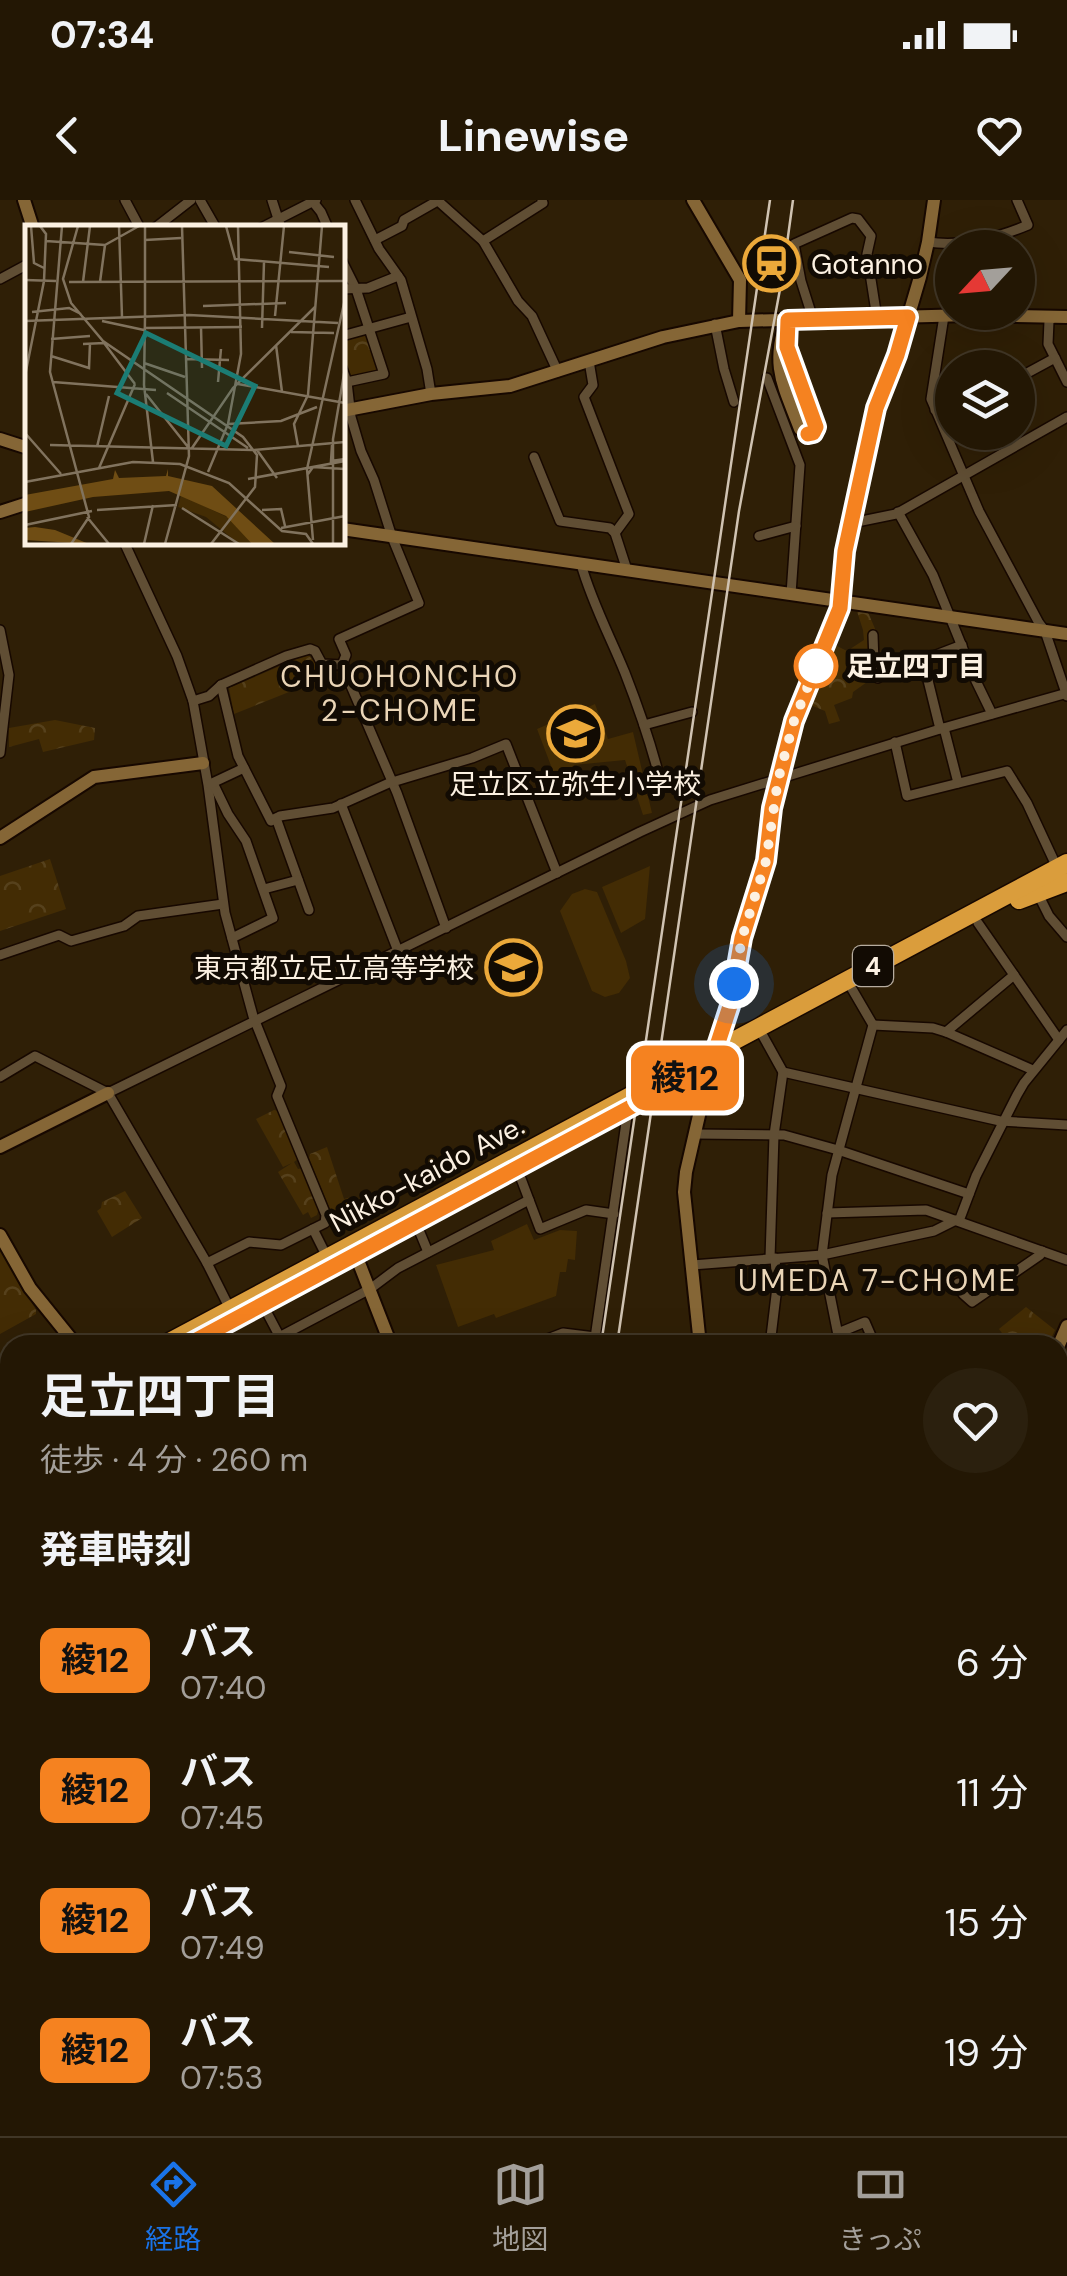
<!DOCTYPE html>
<html lang="ja">
<head>
<meta charset="utf-8">
<style>
	:root { --surface:#231704; --page:#2b200e; --text:#f1f3f6; --muted:#a39f9a; --line:#403626; --accent:#1a73e8 }
	body { margin:0; font-family:"DM Sans","Noto Sans JP",sans-serif; background:var(--page); color:var(--text); height:100vh; display:flex; flex-direction:column; font-size:38px; white-space:nowrap }
	* { box-sizing:border-box; margin:0 }
	p { font-size:32px; color:var(--muted) }
	.icon { flex:none; width:55px; height:55px; fill:none; stroke:currentColor; stroke-width:2; stroke-linecap:round; stroke-linejoin:round }
	.map { position:relative; flex:1; overflow:hidden }
	.panel { position:absolute; left:0px; top:1135px; width:1068px; height:802px; display:flex; flex-direction:column; background:var(--surface); border-radius:30px 30px 0 0; box-shadow:0 10px 40px #0002,0 0 0 2px var(--line) }
	.panel>* { flex:none }
	.badge { padding:0 20px; border-radius:15px; font-size:35px; line-height:65px }
	.needle { width:65px; rotate:244deg }
	.controls { position:absolute; left:935px; top:30px; display:grid; gap:20px }
	.controls a { display:grid; place-items:center; width:100px; height:100px; border-radius:50%; background:var(--surface); box-shadow:0 10px 40px #0002,0 0 0 2px var(--line); font-size:50px }
	.you { position:absolute; width:50px; height:50px; margin:-25px; border:8px solid #fff; border-radius:50%; background:#1a73e8; box-shadow:0 0 0 15px #1a73e833 }
	.map>.badge { position:absolute; translate:-50% -50%; box-shadow:0 0 0 5px #fff }
	h2 { padding:0 40px; font-size:38px; line-height:90px }
	.round { display:grid; place-items:center; flex:none; width:105px; height:105px; border-radius:52px; background:var(--page) }
	.overview { display:flex; align-items:center; justify-content:space-between; height:170px; padding:0 40px }
	h1 { font-size:48px; font-weight:700; line-height:75px }
	ul { padding:0; list-style:none }
	li { display:flex; align-items:center; gap:30px; height:130px; padding:0 40px }
	li div { flex:1 }
	li b { display:block; font-size:38px }
	li em { font-style:normal }
	li .badge { min-width:110px; font-weight:700; text-align:center }
	.status { display:flex; justify-content:space-between; align-items:center; height:70px; padding:0 50px; background:var(--surface); direction:ltr }
	.status svg { height:28px; fill:currentColor }
	header { display:flex; justify-content:space-between; align-items:center; height:130px; padding:0 40px; background:var(--surface); font-size:45px; font-weight:700 }
	.tabs { display:flex; justify-content:space-around; align-items:center; height:140px; border-top:2px solid var(--line); background:var(--surface); font-size:28px; color:var(--muted) }
	.tabs a { display:grid; justify-items:center; gap:5px }
	.tabs .on { color:var(--accent) }
	.map>svg:first-child { display:block }
	.park { fill:url(#park-crowns) }
	.pitch { fill:#432c04 }
	.lines { fill:none; stroke-linecap:round; stroke-linejoin:round }
	.street-casing { stroke:#170800; stroke-width:12 }
	.secondary-casing { stroke:#170800; stroke-width:16 }
	.highway-casing { stroke:#170800; stroke-width:21 }
	.street { stroke:#604e34; stroke-width:9 }
	.secondary { stroke:#856636; stroke-width:12 }
	.highway { stroke:#da9d3c; stroke-width:18 }
	.rail { stroke:#d0c3b2; stroke-width:2.5 }
	.line-casing { stroke:#fff; stroke-width:22 }
	.line { stroke:#f58220; stroke-width:15 }
	.walk { stroke:#fcf1e2; stroke-width:10; stroke-dasharray:0 18 }
	.stop-dot { fill:#fff; stroke:#f58220; stroke-width:5 }
	.labels { text-anchor:middle; dominant-baseline:central; stroke-width:10; stroke-linejoin:round; paint-order:stroke }
	.shield { fill:#120b03; stroke:#b6ac9f; stroke-width:2.5 }
	.shield-label { font-size:25px; font-weight:bold; fill:#fcf1e2 }
	.poi-label { font-size:28px; fill:#fcf1e2; stroke:#120b03; text-anchor:start }
	.stop-label { font-size:28px; font-weight:bold; fill:#fcf1e2; stroke:#120b03; text-anchor:start }
	.street-label { font-size:28px; fill:#fcf1e2; stroke:#120b03 }
	.neighbourhood-label { font-size:30px; letter-spacing:2.5px; fill:#ead5b7; stroke:#120b03 }
	.inset-road { fill:none; stroke:#81735e; stroke-width:2.5 }
	.view { fill:#1b7c74; fill-opacity:0.15; stroke:#1b7c74; stroke-width:5 }
	.inset-edge { fill:none; stroke:#fcf1e2; stroke-width:5 }
</style>
</head>
<body>
<div class="status"><b>07:34</b><svg viewBox="0 0 49 12"><path d="M0 12V9h3v3zM5 12V6h3v6zM10 12V3h3v9zM15 12V0h3v12zM26 1h20v11H26zM47 4h2v5h-2z"/></svg></div>
<header><svg class="icon" aria-label="back" viewBox="0 0 24 24"><path d="M15 5l-7 7 7 7"/></svg>Linewise<svg class="icon" aria-label="heart" viewBox="0 0 24 24"><path d="M12 20l-8-8c-3-5 5-10 8-4 3-6 11-1 8 4z"/></svg></header>
<div class="map">
<svg width="1067" height="1936" viewBox="0 0 1067 1936">
	<defs>
		<pattern id="park-crowns" width="20" height="18" patternUnits="userSpaceOnUse" patternTransform="scale(2.5)"><rect width="20" height="18" fill="#432c04"/><path d="M2 6a3 3 0 1 1 6 0M12 15a3 3 0 1 1 6 0" fill="none" stroke="#56411c"/></pattern>
	</defs>
	<rect width="100%" height="100%" fill="#2f1f06"/>
	<g class="park">
		<path d="M369,133l11,37 -3,3 -23,5 -3,-2 -8,-21 -1,-16z"/>
		<path d="M856,408l11,2 9,21 -6,3 4,43 -21,15 -1,6 -18,7 6,16 -11,3 -4,-13 -17,-7 25,-60 14,7 17,-11 -1,-10z"/>
		<path d="M308,454l11,15 20,3 -105,42 -5,-26z"/>
		<path d="M55,520l40,8 -1,12 -51,12 -4,-13 -30,8v-19z"/>
		<path d="M50,659l16,50 -66,22v-55z"/>
		<path d="M274,910l5,1 20,47 -5,4 4,7 5,-1 16,39 -2,8 -6,3 -3,-6 -5,3 -25,-43 14,-9 -9,4 -27,-48z"/>
		<path d="M327,947l17,52 7,-2 2,6 -6,4 2,5 -15,7 -25,-61 1,-4z"/>
		<path d="M125,991l17,27 -30,19 -15,-26 4,-3 1,-6z"/>
		<path d="M0,1050l36,60v4l-36,20z"/>
		<path d="M1026,1107l29,23 -7,15h-37l-12,-16z"/>
	</g>
	<g class="pitch">
		<path d="M595,504l13,35 25,-7 19,81 -9,2 -18,-55 -51,5 -3,5 -18,1 -16,-42z"/>
		<path d="M650,666l-5,53 -24,14 -19,-46z"/>
		<path d="M585,689l12,3 29,69 4,17 -11,15 -14,4 -13,-6 -32,-80 12,-17z"/>
		<path d="M527,1024l7,16 26,-10 17,1 -2,29 -7,-1 -2,13h-6l-4,24 -60,22 -2,-4 -36,13 -22,-62 58,-15 -3,-9z"/>
	</g>
	<g class="lines">
		<defs>
			<g id="street">
				<path d="M125,0l15,28"/>
				<path d="M200,0l16,28"/>
				<path d="M272,0l9,28"/>
				<path d="M355,0l24,49 22,31 26,89 4,25"/>
				<path d="M437,0l46,41 35,60 14,15 26,56"/>
				<path d="M313,2l8,10 7,16"/>
				<path d="M155,28l36,-28"/>
				<path d="M261,28l55,-28"/>
				<path d="M375,40l27,-14 2,-6 35,-20"/>
				<path d="M483,41l60,-38 -1,-3"/>
				<path d="M928,42c34,5 69,-4 100,-17l-11,-25"/>
				<path d="M342,61l14,28 28,85 -37,8"/>
				<path d="M0,79l28,-15"/>
				<path d="M342,89l26,-1 30,-12"/>
				<path d="M944,116l-13,83 48,112 60,112 6,8 22,65"/>
				<path d="M1054,117l-5,4 -1,23 19,38"/>
				<path d="M813,119l-12,-38 -7,-37 58,-26 6,1 13,17 -4,18 10,64"/>
				<path d="M715,124l9,45 10,33"/>
				<path d="M342,136l69,-19"/>
				<path d="M589,161l4,24 -9,12 45,117 -14,19"/>
				<path d="M342,168l5,14 4,35 10,34 13,29 18,57 27,66 -80,36 7,16 -4,10 55,128 49,135"/>
				<path d="M767,178l33,87 -9,129"/>
				<path d="M1018,178l37,-20"/>
				<path d="M935,210l17,-6"/>
				<path d="M534,257l26,64 50,7 5,5 12,37"/>
				<path d="M898,312l35,63 43,106 16,33"/>
				<path d="M852,323l44,-9 171,-97"/>
				<path d="M759,336l37,-10"/>
				<path d="M124,342l53,114 16,45 15,84 17,128 28,103 28,70 -4,10 49,119 -1,8 -44,22 -32,-3 -42,21"/>
				<path d="M581,364c11,39 29,72 44,109 14,36 27,73 36,111"/>
				<path d="M0,430l9,45 -9,78"/>
				<path d="M873,435l1,28 4,15"/>
				<path d="M221,485l17,71 33,65 9,-5 53,-8 56,-25 83,-25 34,-14 51,129"/>
				<path d="M193,501l16,-5 12,-11 65,-29 24,-7 5,2 7,13 20,1"/>
				<path d="M644,525l48,-13"/>
				<path d="M944,528l14,55"/>
				<path d="M940,529l-17,-69 39,-15"/>
				<path d="M895,542l12,54 100,-25 20,32 27,58"/>
				<path d="M213,583l15,31 18,27 27,77 -41,20"/>
				<path d="M210,584l34,-16"/>
				<path d="M341,604l57,147"/>
				<path d="M276,618l33,92"/>
				<path d="M264,689l34,-9"/>
				<path d="M1038,694l11,22 18,21"/>
				<path d="M978,723l81,117"/>
				<path d="M0,755l59,-20 12,6 53,-15 14,-10 85,-12"/>
				<path d="M873,825l60,3 13,4 87,38"/>
				<path d="M946,832l68,-57"/>
				<path d="M763,836l20,36 217,49 67,4"/>
				<path d="M0,877l35,-21 73,37 99,170 23,46"/>
				<path d="M108,893l532,-261 70,-32 230,-71 127,-36"/>
				<path d="M695,934l89,1 54,15 131,44"/>
				<path d="M517,968l23,61 46,-19 28,4"/>
				<path d="M827,1013l99,-3 141,50"/>
				<path d="M959,1021l17,-45 41,-81 7,-12 43,-53"/>
				<path d="M416,1023l12,29"/>
				<path d="M313,1029l14,28"/>
				<path d="M770,1058l4,-123 9,-63"/>
				<path d="M692,1065l130,-10 112,-24 22,-11"/>
				<path d="M958,1083l5,11 9,8 68,-47 2,-4"/>
				<path d="M263,1105l21,40"/>
				<path d="M838,1133l27,-11 10,23"/>
				<path d="M838,1135l-16,-80 10,-80 41,-150 -21,-36"/>
				<path d="M264,1145l106,-56 28,-21 131,-68"/>
				<path d="M532,1145l31,-12 32,4"/>
				<path d="M594,1145l34,-236"/>
				<path d="M770,1145l7,-58 -2,-29"/>
				<path d="M1058,1264l9,13"/>
				<path d="M0,1309l10,22"/>
				<path d="M0,1341l10,-7"/>
				<path d="M1058,1473l9,30"/>
				<path d="M0,1548l10,29"/>
				<path d="M0,1710l10,-96"/>
				<path d="M0,1842l10,-6"/>
				<path d="M1058,1922l9,-5"/>
				<path d="M108,1928l5,8"/>
				<path d="M317,1928l4,8"/>
				<path d="M437,1928l2,8"/>
				<path d="M951,1928l4,8"/>
				<path d="M786,1936l2,-8"/>
				<path d="M854,1936l8,-8"/>
				<path d="M1029,1936l17,-8"/>
			</g>
			<g id="secondary">
				<path d="M24,0l9,28"/>
				<path d="M693,0l47,80 -1,41"/>
				<path d="M787,119v28l29,80 -3,6 -4,1 -9,-5c-16,-43 -30,-63 -13,-110z"/>
				<path d="M342,211l89,-17 79,-8 153,-49 76,-16 230,-6 98,2"/>
				<path d="M0,239l28,9"/>
				<path d="M0,312l28,-9"/>
				<path d="M342,329l725,105"/>
				<path d="M0,638l94,-61 109,-14"/>
				<path d="M0,947l108,-54"/>
				<path d="M0,1035l30,53 46,57"/>
				<path d="M352,1045l39,100"/>
				<path d="M700,1145l-16,-153 2,-20 28,-122 16,-43 13,-68 23,-78 6,-53 22,-87 45,-113 6,-57 31,-143 21,-53 23,-78 8,-35 6,-42"/>
				<path d="M1058,1147l9,-21"/>
				<path d="M1058,1421l9,-5"/>
				<path d="M1058,1726l9,-1"/>
				<path d="M904,1928l5,8"/>
				<path d="M75,1936l18,-8"/>
				<path d="M684,1936l4,-8"/>
			</g>
			<g id="highway">
				<path d="M1019,700l48,-18"/>
				<path d="M164,1145l903,-482"/>
				<path d="M0,1244l10,-5"/>
			</g>
		</defs>
		<use href="#street" class="street-casing"/>
		<use href="#secondary" class="secondary-casing"/>
		<use href="#highway" class="highway-casing"/>
		<use href="#street" class="street"/>
		<use href="#secondary" class="secondary"/>
		<use href="#highway" class="highway"/>
		<g class="rail">
			<path d="M601,1145l169,-1145"/>
			<path d="M617,1145l122,-834 44,-238 10,-73"/>
			<path d="M501,1936l1,-8"/>
		</g>
	</g>
	<g class="lines">
		<defs>
			<path id="line" d="M187,1145l524,-281 19,-58 12,-68 24,-77 6,-53 22,-87 46,-113 5,-57 31,-143 21,-53 11,-38 -120,3 -1,27 29,80 -3,6 -5,1"/>
		</defs>
		<use href="#line" class="line-casing"/>
		<use href="#line" class="line"/>
		<path class="walk" d="M734,784l8,-46 24,-77 12,-81 16,-59 22,-55"/>
	</g>
	<defs>
		<symbol id="station-ring" viewBox="-11 -11 22 22"><circle r="9.5" fill="#120b03" stroke="#eca93a" stroke-width="1.5"/><path d="M-3-6H3Q5-6 5-4V2Q5 4 3 4L4.5 6H3L1.5 4h-3L-3 6H-4.5L-3 4Q-5 4-5 2V-4Q-5-6-3-6ZM-3.5-4v3h7v-3ZM-3.5 1v1.5H-2V1ZM2 1v1.5H3.5V1Z" fill="#eca93a"/></symbol>
		<symbol id="school-ring" viewBox="-11 -11 22 22"><circle r="9.5" fill="#120b03" stroke="#eca93a" stroke-width="1.5"/><path d="M0-5L7-2L0 1L-7-2ZM-4 1L0 2.5L4 1V4Q0 6-4 4Z" fill="#eca93a"/></symbol>
	</defs>
	<g fill-rule="evenodd">
		<use href="#station-ring" x="740" y="32" width="63" height="63"/>
		<use href="#school-ring" x="544" y="502" width="63" height="63"/>
		<use href="#school-ring" x="482" y="736" width="63" height="63"/>
	</g>
	<circle class="stop-dot" cx="816" cy="466" r="20"/>
	<g class="labels">
		<rect class="shield" x="853" y="746" width="40" height="40" rx="8"/>
		<g class="shield-label">
			<text x="873" y="766">4</text>
		</g>
		<g class="poi-label">
			<text x="811" y="64">Gotanno</text>
			<text x="575" y="584" text-anchor="middle">足立区立弥生小学校</text>
			<text x="474" y="768" text-anchor="end">東京都立足立高等学校</text>
		</g>
		<g class="stop-label">
			<text x="846" y="466">足立四丁目</text>
		</g>
		<g class="street-label">
			<text transform="translate(427 974) rotate(-28)">Nikko-kaido Ave.</text>
		</g>
		<g class="neighbourhood-label">
			<text x="400" y="476">CHUOHONCHO<tspan x="400" dy="34">2-CHOME</tspan></text>
			<text x="878" y="1080">UMEDA 7-CHOME</text>
		</g>
	</g>
	<g transform="translate(25 25)">
		<rect width="320" height="320" fill="#2f1f06"/>
		<path d="M156,270l48,23 23,26h-13l-33,-27 -28,-10z" fill="#432c04"/>
		<path d="M143,244v7l44,10 63,58h-23l-26,-28 -57,-25 -76,6 -68,15v-17l88,-16 2,-9 4,8 47,-2zM10,302l20,3 34,14 -64,-4v-12z" fill="#6f4d14"/>
		<path class="inset-road" d="M6,1l3,37 10,5M37,1l-12,146 39,145 -18,27M53,1l-15,53 8,24 32,38 140,96 14,18 -2,32 -44,57M94,1l3,91M201,1l9,33 94,8M120,15l36,-2M21,16l59,4M80,20l34,-19M264,27l45,5M0,55l31,1M44,57l276,-1M58,57l7,-56M75,57l5,-37M178,81l83,-3M7,87l37,-4 12,6M120,91v-90M250,91l9,-90M120,92l-1,68 9,77M0,96l164,-6 149,8M77,96l42,9M176,102l1,41M119,103l98,-1M237,103l2,-66M266,107l43,1M26,114l39,-3M58,119l21,-1 31,41M251,120l6,47M26,131l38,12 1,-25M160,134l44,1M119,138l41,14M0,151l19,-95 2,-47 -6,-8M28,157l103,8M193,157l3,-33M213,159l107,19M142,168l81,55M121,169l42,53M203,199l53,-3 36,-14M0,208l36,41M25,220l203,5 92,-8M307,220l-1,16 14,-2M273,221l-4,-22 14,-29 14,-169M72,222l12,-51M167,223l41,-60 82,-81M232,225l20,28M74,243l36,-84M183,247l20,-48 13,-70 -3,-128M283,249l5,-7 32,2M223,254l97,-18M0,257l108,-20 47,2 49,19 53,48 24,3 7,10M157,283l57,36M72,285l80,-5M237,285l19,-1 4,17M62,292l22,27M0,300l67,-14M256,303l64,-12M288,315l-6,-71 38,-170M119,319l9,-39M140,319l24,-88 -7,-230M308,319v-105l12,-71"/>
		<path class="view" d="M121,108l109,53 -29,60 -109,-53z"/>
		<rect width="320" height="320" class="inset-edge"/>
	</g>
</svg>
<div class="controls">
<a><svg class="needle" viewBox="-14 -14 28 28"><path d="M0-13l5 13h-10z" fill="#e53935"/><path d="M0 13l5-13h-10z" fill="#a39f9a"/></svg></a>
<a><svg class="icon" aria-label="layers" viewBox="0 0 24 24"><path d="M12 4l9 5-9 5-9-5zM3 14l9 5 9-5"/></svg></a>
</div>
<div class="you" style="left:734px;top:784px"></div>
<b class="badge" style="left:685px;top:878px;background:#f58220;color:#111">綾12</b>
<section class="panel">
<div class="overview"><div><h1>足立四丁目</h1><p>徒歩 · 4 分 · 260 m</p></div><a class="round"><svg class="icon" aria-label="heart" viewBox="0 0 24 24"><path d="M12 20l-8-8c-3-5 5-10 8-4 3-6 11-1 8 4z"/></svg></a></div>
<h2>発車時刻</h2>
<ul>
<li><span class="badge" style="background:#f58220;color:#111">綾12</span><div><b>バス</b><p>07:40</p></div><em>6 分</em></li>
<li><span class="badge" style="background:#f58220;color:#111">綾12</span><div><b>バス</b><p>07:45</p></div><em>11 分</em></li>
<li><span class="badge" style="background:#f58220;color:#111">綾12</span><div><b>バス</b><p>07:49</p></div><em>15 分</em></li>
<li><span class="badge" style="background:#f58220;color:#111">綾12</span><div><b>バス</b><p>07:53</p></div><em>19 分</em></li>
</ul>
</section>
</div>
<nav class="tabs">
<a class="on"><svg class="icon" aria-label="directions" viewBox="0 0 24 24"><path d="M12 3l9 9-9 9-9-9zM9 14v-3h6M13 9l2 2-2 2"/></svg>経路</a>
<a><svg class="icon" aria-label="map" viewBox="0 0 24 24"><path d="M3 6l6-2 6 2 6-2v14l-6 2-6-2-6 2zM9 4v14M15 6v14"/></svg>地図</a>
<a><svg class="icon" aria-label="tickets" viewBox="0 0 24 24"><path d="M3 7h18v10H3zM15 7v10"/></svg>きっぷ</a>
</nav>
</body>
</html>
